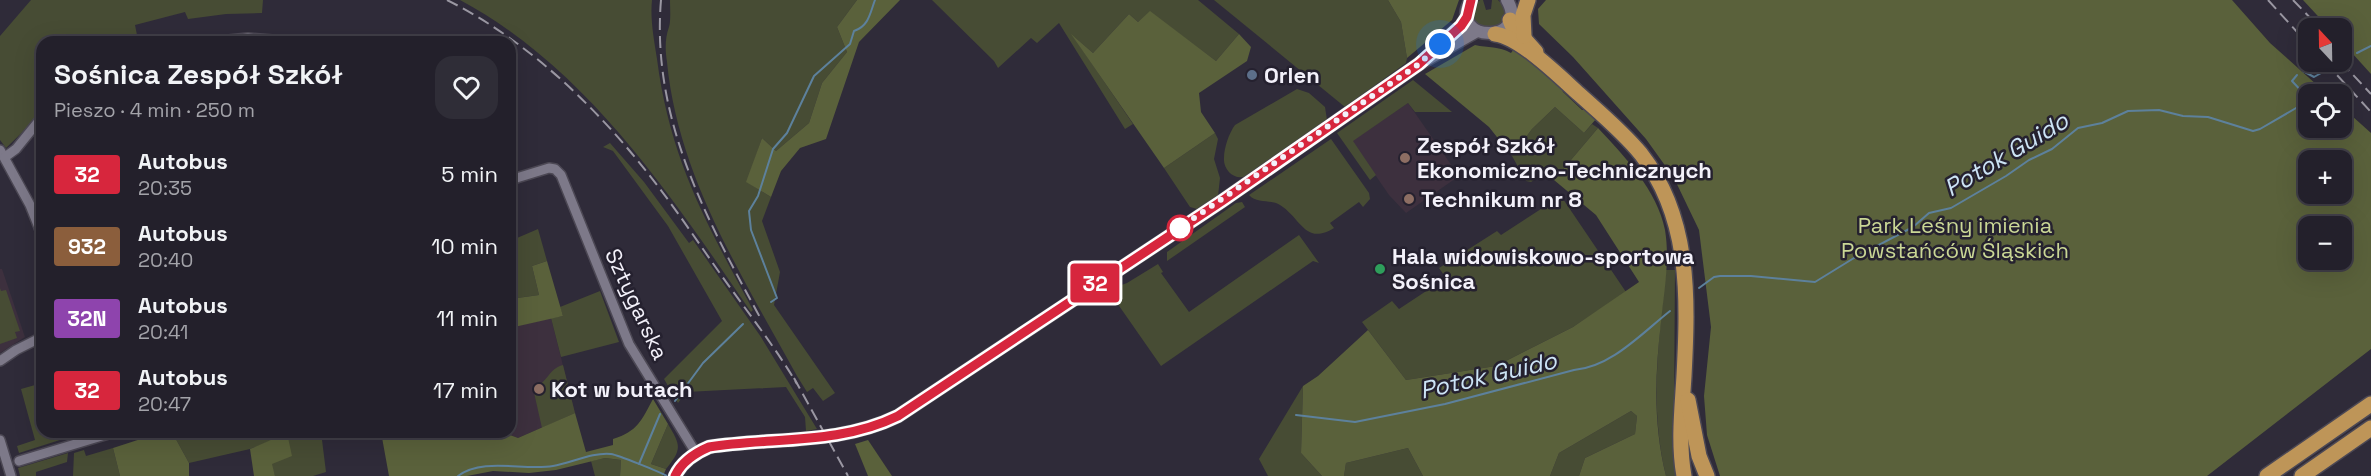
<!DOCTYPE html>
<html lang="pl">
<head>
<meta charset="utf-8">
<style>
	:root { --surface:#23202b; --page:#2f2d37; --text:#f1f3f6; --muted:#a3a3a9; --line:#403e47 }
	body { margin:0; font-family:"Space Grotesk",sans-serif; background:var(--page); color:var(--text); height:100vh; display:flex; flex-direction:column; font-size:22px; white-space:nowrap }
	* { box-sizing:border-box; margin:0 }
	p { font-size:20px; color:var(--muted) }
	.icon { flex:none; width:33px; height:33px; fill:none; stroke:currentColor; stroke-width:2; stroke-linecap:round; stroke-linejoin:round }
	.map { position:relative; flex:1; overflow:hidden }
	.panel { position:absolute; left:36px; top:36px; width:480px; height:402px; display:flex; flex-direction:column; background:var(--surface); border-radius:18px; box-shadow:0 6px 24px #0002,0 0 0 2px var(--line) }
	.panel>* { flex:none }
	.badge { padding:0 12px; border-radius:4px; font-size:21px; line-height:39px }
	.needle { width:39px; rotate:338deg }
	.tools { position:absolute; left:2298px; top:18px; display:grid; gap:12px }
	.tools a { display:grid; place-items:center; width:54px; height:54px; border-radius:12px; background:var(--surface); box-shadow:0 6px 24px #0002,0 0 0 2px var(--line); font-size:30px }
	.you { position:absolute; width:30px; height:30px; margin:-15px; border:4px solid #fff; border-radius:50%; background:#1a73e8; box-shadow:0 0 0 9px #1a73e833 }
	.map>.badge { position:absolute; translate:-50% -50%; box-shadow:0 0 0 3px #fff }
	.round { display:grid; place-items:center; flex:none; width:63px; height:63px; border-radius:18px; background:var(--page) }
	.head { display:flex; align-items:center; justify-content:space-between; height:102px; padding:0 18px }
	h1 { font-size:28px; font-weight:800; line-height:45px }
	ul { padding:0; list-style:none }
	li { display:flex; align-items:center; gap:18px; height:72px; padding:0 18px }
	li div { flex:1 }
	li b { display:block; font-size:22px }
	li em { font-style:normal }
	li .badge { min-width:66px; font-weight:700; text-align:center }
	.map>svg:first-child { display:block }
	.education { fill:#3d303e }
	.green { fill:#474c34 }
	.forest { fill:#5a613b; fill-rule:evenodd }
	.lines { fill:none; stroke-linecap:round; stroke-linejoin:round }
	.stream { stroke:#5d819c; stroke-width:2 }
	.minor-casing { stroke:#4c4854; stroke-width:12 }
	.tertiary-casing { stroke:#4c4854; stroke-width:15 }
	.primary-casing { stroke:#4c4854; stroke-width:18 }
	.minor { stroke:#7d7989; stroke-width:9 }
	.tertiary { stroke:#7d7989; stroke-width:12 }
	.primary { stroke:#be9558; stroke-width:15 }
	.rail { stroke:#9a97a2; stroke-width:2; stroke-dasharray:12 6; stroke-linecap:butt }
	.line-casing { stroke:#fff; stroke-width:14 }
	.line { stroke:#d7263d; stroke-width:9 }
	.walk { stroke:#f3f1fa; stroke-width:6; stroke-dasharray:0 10.8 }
	.service-dot { fill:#5c6f8a; stroke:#25212f; stroke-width:2 }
	.education-dot { fill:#8d6e63; stroke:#25212f; stroke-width:2 }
	.stop-dot { fill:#fff; stroke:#d7263d; stroke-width:3 }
	.leisure-dot { fill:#2e9e5b; stroke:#25212f; stroke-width:2 }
	.labels { text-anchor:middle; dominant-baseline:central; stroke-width:5; stroke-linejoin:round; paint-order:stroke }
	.poi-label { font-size:22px; font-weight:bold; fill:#f3f1fa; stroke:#25212f; text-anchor:start }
	.park-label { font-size:22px; fill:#cad795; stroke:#25212f }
	.street-label { font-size:22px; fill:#f3f1fa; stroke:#25212f }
	.water-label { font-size:24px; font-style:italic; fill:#cce3f5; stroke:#25212f }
</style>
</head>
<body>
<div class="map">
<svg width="2371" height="476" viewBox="0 0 2371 476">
	<rect width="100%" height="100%" fill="#2f2b39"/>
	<g class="education">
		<path d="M1408,103l51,73 -53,37 -17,-18 -37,-54z"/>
		<path d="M0,269h2l23,68 -25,16z"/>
		<path d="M551,318l24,95 -57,25 -16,-6h8v-104z"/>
	</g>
	<g class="green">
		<path d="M31,0h232l-1,13 -36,1 -38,5 -3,-7 -50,13 2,10 -17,7h-78v68l-7,10 -29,28 -6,-8v-104z"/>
		<path d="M460,0h192c-2,19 2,40 5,59 13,100 49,164 96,251l-2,2c-79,-115 -164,-244 -291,-312z"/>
		<path d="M670,0h187l-20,27 10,25 -25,31 -13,40 -33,28 -14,-13 -15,44 24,15 -9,24 18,51 -6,33 61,88 -12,8 -10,-13 -6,4 -10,-16c-54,-99 -119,-199 -130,-314 -2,-13 -2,-24 2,-35 2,-6 1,-20 1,-27z"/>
		<path d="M932,0h266l41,34 -23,27 -66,-49 -12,10 -9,-8 -36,39 -20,-17 60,88 -8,5 -66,-106 -22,20 -6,-5 -33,30 -4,-7z"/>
		<path d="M1214,0h174l13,22 6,36 -1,5 -61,44z"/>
		<path d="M1480,0h3l3,10 5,-1 1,-9h6c5,5 8,10 6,18 -8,24 -47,2 -24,-18z"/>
		<path d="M1413,80l39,32h-37l-7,-9 -55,38 23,34 -6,5 -33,-47z"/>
		<path d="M1297,89l12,4 16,14 2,13 -81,56c-11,5 -23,-6 -22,-18 0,-10 5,-25 11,-33z"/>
		<path d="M1555,107l29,26 8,-9 6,4 -44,52 -10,-7 -13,9 -5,-1 -14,-25 20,-27z"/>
		<path d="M1215,133l3,6 -4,20 6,19 -2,18 -21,13 -7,-2 -26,-39z"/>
		<path d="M1331,139l38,54 1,6 -7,8 -4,-5 -29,21 4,5c-29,18 -33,-10 -54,-23 -9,-6 -23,-1 -31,-10z"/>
		<path d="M610,143l34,39 45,61 4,-3 68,97 56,92 -11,2 -1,-14 -19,-30 -100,5 -8,11 -14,-24 58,-58 -54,-95 -55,-75 -10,-4z"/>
		<path d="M1561,196l65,96 -53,35 -77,39 -90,14 -44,-58 30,-21 7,8 47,-31 -7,-10 58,-37 4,4z"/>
		<path d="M1242,202l3,5 -78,54v-9l69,-49z"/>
		<path d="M538,229l9,32 -15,5 7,29 -29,4v-58z"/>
		<path d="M1299,235l20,28 -6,-2 -152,105 -53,-76 19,-7 31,-19 5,8 -2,1 28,39z"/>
		<path d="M1666,270h9l-1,141 6,65h-14c-17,-71 -7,-135 0,-206z"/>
		<path d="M0,288l1,3 5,-1 14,41 -5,1 2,6 -17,6z"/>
		<path d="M600,291l19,51 -58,15 -10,-39 12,-2 -3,-9z"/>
		<path d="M563,365l12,48 -33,15 -9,-40c14,-4 16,-20 30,-23z"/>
		<path d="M42,383v49h43l-66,21 -2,-7 18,-6 -14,-51z"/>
		<path d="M1303,386l-2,67 21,23h-54l-9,-17z"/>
		<path d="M1631,411l6,5 -2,18 -50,24 -6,18h-29l9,-23z"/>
		<path d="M668,424c13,22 14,25 -2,45l-15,-5z"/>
		<path d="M172,432h149l5,40 -13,4h-38l-4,-12 16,-30 -37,15 -61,14z"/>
		<path d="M113,448l7,28h-47l1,-23 10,-3 2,6z"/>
		<path d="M1408,448l15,28h-79l2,-13z"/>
		<path d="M68,453l-1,9 -31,10v4h-16l-2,-8z"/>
		<path d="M605,458l16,2 -1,16h-25l-4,-15z"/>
	</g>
	<g class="forest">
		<path d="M857,0h43l-41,42 -33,97 -26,9 -19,23 -10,26 -25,-15 16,-44 14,13 33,-28 13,-40 25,-31 -10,-25z"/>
		<path d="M1388,0h71l-7,20 -45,38 -6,-36z"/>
		<path d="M1546,0h686l38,43 57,51h-19v34h34v-21l29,26v216l-164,127h-487l-13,-41 -3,-39 7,-69 -12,-97 -25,-52 -28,-39 -73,-82 -34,-33 -1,-15zM2308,160h34v34h-34zM2308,226h34v34h-34z"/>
		<path d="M2303,0h68v74l-29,-32v-14h-13z"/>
		<path d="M1150,11l66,50 23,-27 12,13 -4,14 -48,32 2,19 14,21 -51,35 -93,-134 22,19 36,-39 9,8z"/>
		<path d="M1475,45c13,3 24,1 36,8l3,-4 47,38 2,5 19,18h4l10,9 -12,14 -29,-26 -23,22 -20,27 -23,-29 -64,-53z"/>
		<path d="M1598,128c27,29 59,62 67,102 5,30 -1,62 -4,92 -6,53 -8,101 5,154h-87l6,-18 50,-24 2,-18 -6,-5 -72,42 -9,23h-127l-15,-28 -62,15 -2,13h-22l-21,-23 2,-67 15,-10 50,-46 38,50 90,-14 77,-39 66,-45 -43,-67 -42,-35z"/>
		<path d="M547,261l16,55 -53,12v-29l29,-4 -7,-29z"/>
		<path d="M653,399l15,25 -17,40 15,5 -3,7h-43l1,-16 -16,-2 -49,12 -27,3 -36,-2 -26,5h-78l-8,-44h121l16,6 57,-25 11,39 27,-7v-6c25,-8 28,-18 40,-40z"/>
		<path d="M149,432h23l17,31v13h-69l-7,-28 37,-12z"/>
		<path d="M287,433l5,23 -20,8 3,12h-21l-4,-27z"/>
		<path d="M868,440l24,36h-24l-13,-32z"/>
	</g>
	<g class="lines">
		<g class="stream">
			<path d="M2357,53l14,-7"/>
			<path d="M2303,71l11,6 9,-5"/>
			<path d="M1699,288l15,-11 6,-1h31l64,6 39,-24 59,-31 16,-14 22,-5 55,-32 23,-16 23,-11 26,-21 24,-5 26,-12 31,-1 24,6 25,1 45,14 7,-2 43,-25 3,-8 -14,-15 5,-6"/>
			<path d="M771,302l6,-4 -26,-68 -2,-19 9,-15 15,-47 14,-16 27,-57 36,-32 4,-13c15,-5 16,-18 21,-31"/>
			<path d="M675,401l28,-38 40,-39"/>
			<path d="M1296,415l59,7 90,-18 129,-34c37,-3 67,-36 96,-59"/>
			<path d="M639,464l21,-50"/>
			<path d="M458,476c25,-19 66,-5 95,-10 18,-3 40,-14 58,-12 7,1 49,18 56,22"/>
		</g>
		<defs>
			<g id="minor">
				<path d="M210,42l38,-4 49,4"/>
				<path d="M0,150l30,55 12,30"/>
				<path d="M5,157l11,-8 26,-32"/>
				<path d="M510,180l39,-12 6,1 6,6 68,169 67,109"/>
				<path d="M0,361l16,-11 26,-13"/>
				<path d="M0,440l11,36"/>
				<path d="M19,461l96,-29"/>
			</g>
			<g id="tertiary">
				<path d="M1471,0c-25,44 61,44 36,0"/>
				<path d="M1437,47l24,-21 6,-9"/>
				<path d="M675,476c7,-14 20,-23 34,-29 64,-10 130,-2 189,-31l324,-215 197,-137 58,-33"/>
			</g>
			<g id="primary">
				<path d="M1510,20l2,5 24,27"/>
				<path d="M1495,34c25,3 65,43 84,60 21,19 44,38 62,60 50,64 47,145 43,222 -2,33 -6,67 0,100"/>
				<path d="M1524,36l-1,-21 5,-15"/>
				<path d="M1688,400l11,56 8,20"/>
				<path d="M2267,476l104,-72"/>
				<path d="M2302,476l69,-48"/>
			</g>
		</defs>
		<use href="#minor" class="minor-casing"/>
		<use href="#tertiary" class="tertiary-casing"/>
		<use href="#primary" class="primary-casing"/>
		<use href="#minor" class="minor"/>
		<use href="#tertiary" class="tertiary"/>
		<use href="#primary" class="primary"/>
		<g class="rail">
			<path d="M447,0c74,37 140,98 191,161 29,35 55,74 81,111 26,37 55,73 78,112"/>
			<path d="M661,0c-10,119 46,220 101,321"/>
			<path d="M2268,0l40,44"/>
			<path d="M2293,0l27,28"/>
			<path d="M2325,62l46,50"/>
			<path d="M2341,62l30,32"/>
			<path d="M794,378l54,98"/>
		</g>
	</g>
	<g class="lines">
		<defs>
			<path id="line" d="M675,476c7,-15 20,-23 34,-29 64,-10 130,-2 189,-31l324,-215 197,-137 42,-38 6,-9 4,-17"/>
		</defs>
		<use href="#line" class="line-casing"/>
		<use href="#line" class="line"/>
		<path class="walk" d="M1180,228l-2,1 241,-165 21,-20"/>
	</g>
	<circle class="service-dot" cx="1252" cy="75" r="6"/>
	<g class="education-dot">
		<circle cx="1405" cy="158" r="6"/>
		<circle cx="1409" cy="199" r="6"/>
		<circle cx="539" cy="389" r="6"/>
	</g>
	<circle class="stop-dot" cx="1180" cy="228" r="12"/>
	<circle class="leisure-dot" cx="1380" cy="269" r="6"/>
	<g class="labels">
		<g class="poi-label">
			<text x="1264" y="75">Orlen</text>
			<text x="1417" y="145">Zespół Szkół<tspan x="1417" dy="25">Ekonomiczno-Technicznych</tspan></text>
			<text x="1421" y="199">Technikum nr 8</text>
			<text x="1392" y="256">Hala widowiskowo-sportowa<tspan x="1392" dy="25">Sośnica</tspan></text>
			<text x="551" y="389">Kot w butach</text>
		</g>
		<g class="park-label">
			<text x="1955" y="225">Park Leśny imienia<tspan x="1955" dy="25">Powstańców Śląskich</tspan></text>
		</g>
		<g class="street-label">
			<text transform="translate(637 304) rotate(65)">Sztygarska</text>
		</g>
		<g class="water-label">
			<text transform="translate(2006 154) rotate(-31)">Potok Guido</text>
			<text transform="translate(1488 375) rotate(-13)">Potok Guido</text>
		</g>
	</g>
</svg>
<div class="tools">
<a><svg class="needle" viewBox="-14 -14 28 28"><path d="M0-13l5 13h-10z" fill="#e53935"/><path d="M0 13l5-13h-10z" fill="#a3a3a9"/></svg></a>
<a><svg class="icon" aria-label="locate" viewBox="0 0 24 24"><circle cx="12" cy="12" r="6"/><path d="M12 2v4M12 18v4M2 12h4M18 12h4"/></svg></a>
<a>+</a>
<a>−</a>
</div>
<div class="you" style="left:1440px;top:44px"></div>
<b class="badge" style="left:1095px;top:283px;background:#d7263d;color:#fff">32</b>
<section class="panel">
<div class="head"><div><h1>Sośnica Zespół Szkół</h1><p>Pieszo · 4 min · 250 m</p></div><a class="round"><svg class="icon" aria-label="heart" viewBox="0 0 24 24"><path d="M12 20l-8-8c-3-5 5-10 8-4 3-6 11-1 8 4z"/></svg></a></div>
<ul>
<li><span class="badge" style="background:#d7263d;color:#fff">32</span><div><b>Autobus</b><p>20:35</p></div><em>5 min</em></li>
<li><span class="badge" style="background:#8b5e3c;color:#fff">932</span><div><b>Autobus</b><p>20:40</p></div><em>10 min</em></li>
<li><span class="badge" style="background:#8e44ad;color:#fff">32N</span><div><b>Autobus</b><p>20:41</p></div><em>11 min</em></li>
<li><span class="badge" style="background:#d7263d;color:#fff">32</span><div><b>Autobus</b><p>20:47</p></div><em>17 min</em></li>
</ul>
</section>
</div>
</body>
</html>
